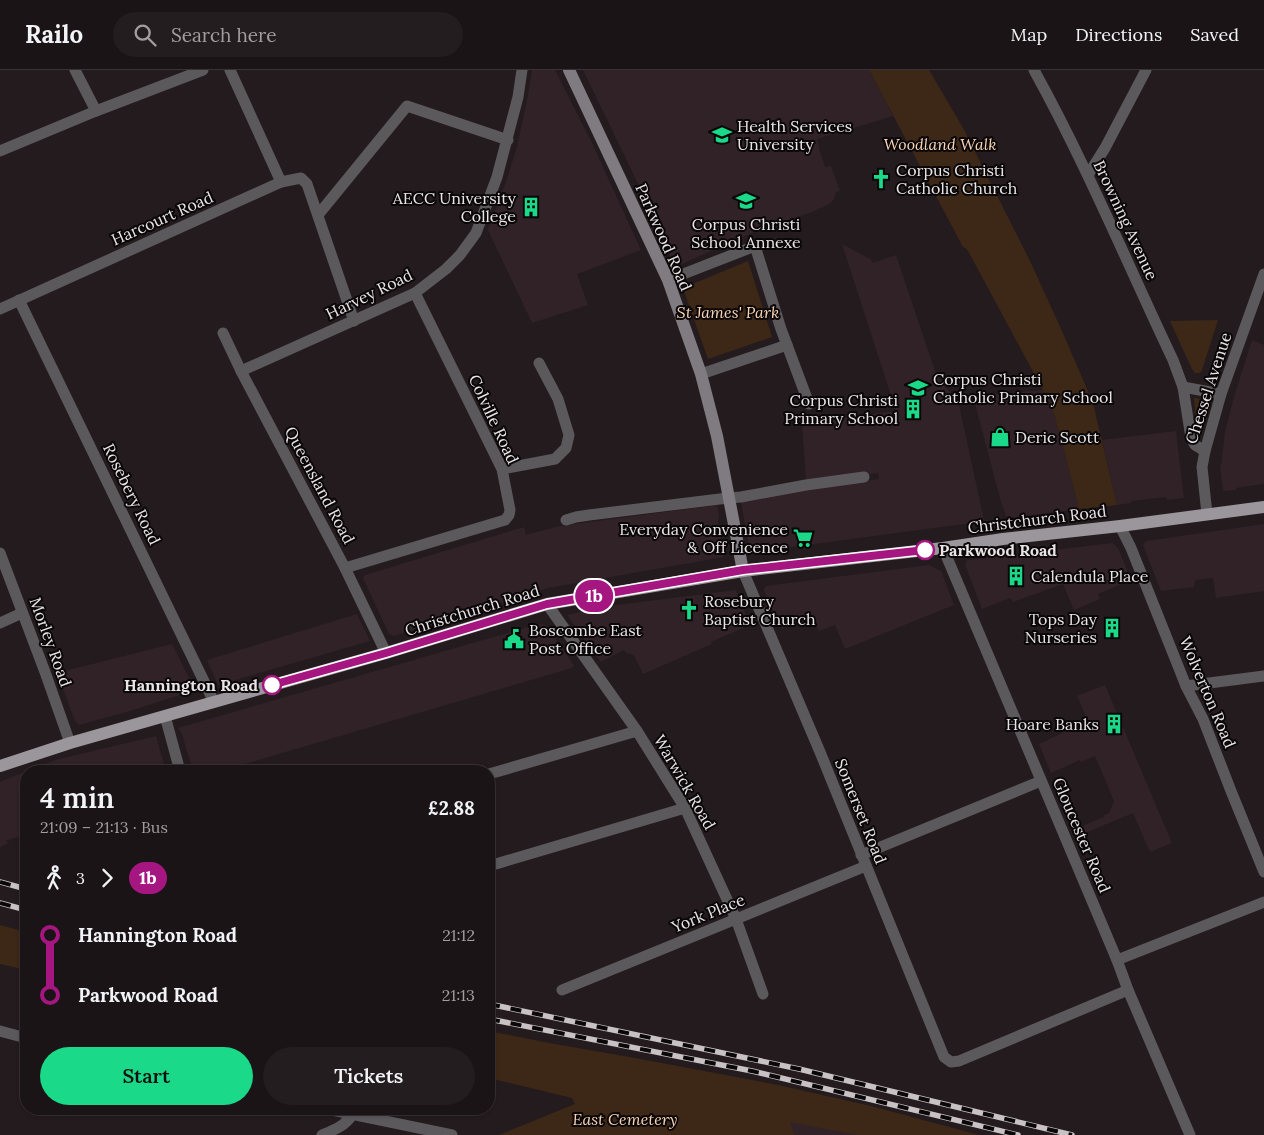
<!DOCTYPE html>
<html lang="en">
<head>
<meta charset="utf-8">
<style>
	:root { --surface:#1b1416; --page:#241d1f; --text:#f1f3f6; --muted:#a09ea1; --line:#393335; --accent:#1ad988 }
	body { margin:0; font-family:Lora,serif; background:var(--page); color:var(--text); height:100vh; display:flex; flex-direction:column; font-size:19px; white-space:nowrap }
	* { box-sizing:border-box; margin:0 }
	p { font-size:16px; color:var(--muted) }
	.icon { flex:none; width:28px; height:28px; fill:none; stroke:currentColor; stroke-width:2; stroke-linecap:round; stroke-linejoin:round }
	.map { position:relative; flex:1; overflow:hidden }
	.side { position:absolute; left:20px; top:695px; width:475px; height:350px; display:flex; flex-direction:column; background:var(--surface); border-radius:20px; box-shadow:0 1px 4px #0004,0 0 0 1px var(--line) }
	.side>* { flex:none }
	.badge { padding:0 10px; border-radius:16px; font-size:18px; line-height:32px }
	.map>.badge { position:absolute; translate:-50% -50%; box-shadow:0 0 0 2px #fff }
	.legs { display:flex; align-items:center; gap:8px; height:55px; padding:0 20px; font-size:16px }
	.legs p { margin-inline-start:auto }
	.head { display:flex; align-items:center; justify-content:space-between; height:85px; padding:0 20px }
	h1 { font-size:28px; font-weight:600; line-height:38px }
	.primary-button { display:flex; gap:10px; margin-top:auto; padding:10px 20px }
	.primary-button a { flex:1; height:58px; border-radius:30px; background:var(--accent); color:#111; font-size:20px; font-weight:600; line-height:58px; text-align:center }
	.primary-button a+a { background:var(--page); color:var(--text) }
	ul { padding:0 20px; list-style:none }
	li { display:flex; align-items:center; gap:18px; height:60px; font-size:19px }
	li i { display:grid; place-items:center; width:8px; height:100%; margin:0 6px; background:currentColor }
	li i::after { content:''; width:12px; height:12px; margin:-6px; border:4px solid; border-radius:50%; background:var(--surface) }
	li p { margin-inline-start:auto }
	li:first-child i { background:linear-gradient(#0000 50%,currentColor 0) }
	li:last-child i { background:linear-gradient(currentColor 50%,#0000 0) }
	header { display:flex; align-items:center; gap:30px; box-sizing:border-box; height:70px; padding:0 25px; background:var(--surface); border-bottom:1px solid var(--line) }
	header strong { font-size:24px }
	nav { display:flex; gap:28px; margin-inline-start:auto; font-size:18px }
	.search { width:350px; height:45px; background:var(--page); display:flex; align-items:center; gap:12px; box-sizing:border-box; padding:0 18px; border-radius:28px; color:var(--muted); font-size:19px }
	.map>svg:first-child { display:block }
	.built { fill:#312228 }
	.green { fill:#3d2817 }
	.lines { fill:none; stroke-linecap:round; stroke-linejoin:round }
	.street { stroke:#5c595c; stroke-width:11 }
	.secondary { stroke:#7f7b80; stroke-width:12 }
	.primary { stroke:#9b959c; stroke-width:12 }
	.rail-casing { stroke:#c9c2c4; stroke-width:5.5 }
	.rail { stroke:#0a0708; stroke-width:4; stroke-dasharray:11; stroke-linecap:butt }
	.line-1-casing { stroke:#fff; stroke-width:11 }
	.line-1 { stroke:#a61680; stroke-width:8 }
	.stop-1-dot { fill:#fff; stroke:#a61680; stroke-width:2.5 }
	.labels { text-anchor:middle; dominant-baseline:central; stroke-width:4; stroke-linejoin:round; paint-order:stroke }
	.poi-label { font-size:16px; fill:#eae4e6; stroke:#0a0708; text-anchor:start }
	.park-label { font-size:16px; font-style:italic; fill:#fcd4b5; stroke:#0a0708 }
	.street-label { font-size:16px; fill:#eae4e6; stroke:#0a0708 }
	.stop-label { font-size:16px; font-weight:bold; fill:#eae4e6; stroke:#0a0708; text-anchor:start }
</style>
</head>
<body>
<header>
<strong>Railo</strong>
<div class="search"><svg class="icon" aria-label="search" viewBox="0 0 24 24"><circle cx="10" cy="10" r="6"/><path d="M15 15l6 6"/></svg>Search here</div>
<nav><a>Map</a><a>Directions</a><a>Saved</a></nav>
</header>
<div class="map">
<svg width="1264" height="1065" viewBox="0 0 1264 1065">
	<rect width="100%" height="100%" fill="#241b1e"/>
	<g class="built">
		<path d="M532,0h23l37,73 49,107 -64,24 11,31 -56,18 -44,-93 18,-48 11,-35 11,-52z"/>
		<path d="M583,0h286l24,46 -76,23 3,12 5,16 6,-1 9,25 -4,1 -2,7 -5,5 -17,8 -51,17 -86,38 -33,-75z"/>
		<path d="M842,174l28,15 3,4 23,-8 41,122 19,22h1l2,6 25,115 -5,2 -225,30 -3,-1 -2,-3 -8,-47 71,-14 67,-8 -1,-6 -72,8 -4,-58 94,-12z"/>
		<path d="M1252,270l12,5v139l-28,4v2l-13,1 -3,-26h1l4,-33 9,-35z"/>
		<path d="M1043,320l1,2 4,-1 16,59 15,59 -72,9 -6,-16 -28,-106z"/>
		<path d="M1176,361l8,67 -17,2 -1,-3 -35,4v2l-14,2 -15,-65z"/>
		<path d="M717,435l2,11 -1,5 6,36 -176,31 -154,48 -5,-2 -26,-56 2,-3 159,-48 2,8 34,-9z"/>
		<path d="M1264,454v67l-48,7 -3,-20 -18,2 -1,7 -33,4 -18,-46 3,-4z"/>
		<path d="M1112,473l4,3 3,4 12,30 -33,14 2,5 -26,11 -11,-26 -50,18 -3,-4 -28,11 -17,-44 1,-4 3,-1z"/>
		<path d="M929,495l12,6 13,34 -109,44 -10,-24 -16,6 -5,-10 -11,4 -3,-3 -19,7 -17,-39 2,-4z"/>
		<path d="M736,520l14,35 -39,17 1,2 -69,30 -9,-19 -8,-2 -2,-3 -23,12 -34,-47 41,-9z"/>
		<path d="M357,544l13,27 -152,44 -11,-25z"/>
		<path d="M539,554l7,1 27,39 1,2 -2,2 -351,103h-28l-11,-37 -4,-6z"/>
		<path d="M172,574l23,46 -65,21 -51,14 -4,-4 -18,-48z"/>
		<path d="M1105,615l67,158 -22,9 -17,-39 -55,23 -3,-7 29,-12v-2l5,-2 5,-12 -19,-45 -14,6 -1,-2 -29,13 -12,-29 49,-23 -11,-25z"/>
		<path d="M156,666l10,35h-140l29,-11z"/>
		<path d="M26,701v63l-21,7 4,2 -9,4v-65z"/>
		<path d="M789,1051l68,14h-62z"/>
	</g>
	<g class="green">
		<path d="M869,0h60l34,58 67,133 32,70 31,72 24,102 -38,4 -15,-59 -16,-58h-4l-77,-143 -4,-2z"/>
		<path d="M748,191l24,76 -64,22 -25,-71z"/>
		<path d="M1218,250l-16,50 -2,3h-5l-3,-4 -22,-48z"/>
		<path d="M1194,328h2l16,5 -6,18 -2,2h-3l-5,-3z"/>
		<path d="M0,855l26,7v38l-26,-6z"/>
		<path d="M489,961l60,12 86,15 143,27 93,21 108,29h-122l-67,-13 5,13h-296l76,-31 -3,-6 -83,-20z"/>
	</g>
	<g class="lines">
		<g class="street">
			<path d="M75,0l21,41"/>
			<path d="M230,0l51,112"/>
			<path d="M1034,0c52,94 93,193 139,290l10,27 8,51 4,7 10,6"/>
			<path d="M0,81l96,-40 107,-41"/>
			<path d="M1088,105l17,-27 41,-78"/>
			<path d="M318,145l89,-109 101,34"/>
			<path d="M668,210l87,-34 26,83 28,75"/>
			<path d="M19,230l195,402"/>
			<path d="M0,239l281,-127 20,-4 6,6 47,137"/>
			<path d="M223,263l18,38 104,197 41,85"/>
			<path d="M241,301l174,-78 31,-24 14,-14 16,-22 21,-56 21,-80 4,-27"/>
			<path d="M701,304l86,-29"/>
			<path d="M1183,317l38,7"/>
			<path d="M502,399l53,-10 11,-11 3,-13 -11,-36 -19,-36"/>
			<path d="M1207,444l-5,-47 3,-16 16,-57 43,-120"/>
			<path d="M566,450l10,-3 13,-2 139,-17 13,-1 65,-12 58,-8"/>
			<path d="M1120,456l11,22 55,138 17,33 28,72 33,81"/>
			<path d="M943,478l174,412 11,30 62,145"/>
			<path d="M0,483l45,119 25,71"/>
			<path d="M345,498l160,-48 4,-5 1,-5 -8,-41 -87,-176"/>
			<path d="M743,501l77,181 124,305 7,5 8,-1 169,-71"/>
			<path d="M547,534l90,127 48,77 51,111 27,75"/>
			<path d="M0,553l22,-10"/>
			<path d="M1186,616l78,-10"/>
			<path d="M165,646l15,55"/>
			<path d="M489,704l148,-43"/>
			<path d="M861,785l180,-74"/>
			<path d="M489,796l196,-58"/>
			<path d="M1117,890l147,-58"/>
			<path d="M562,920l304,-124"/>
			<path d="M0,961l26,7"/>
			<path d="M327,1039l125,26"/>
			<path d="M322,1065c12,-5 23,-9 30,-20"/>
		</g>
		<path class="secondary" d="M569,0l99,210 33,94 16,62 26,135"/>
		<path class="primary" d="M0,696l70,-23 316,-90 161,-49 196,-33 200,-23 60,-9 117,-13 144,-19"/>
		<defs>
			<g id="rail">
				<path d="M0,812l26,7"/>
				<path d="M0,833l26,7"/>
				<path d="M489,934l310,65 273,66"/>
				<path d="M489,949l263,52 266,64"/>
			</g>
		</defs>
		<use href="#rail" class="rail-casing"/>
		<use href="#rail" class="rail"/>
	</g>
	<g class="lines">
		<defs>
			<path id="line-1" d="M272,615l114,-32 161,-49 196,-34 182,-20"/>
		</defs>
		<use href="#line-1" class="line-1-casing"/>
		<use href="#line-1" class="line-1"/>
	</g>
	<defs>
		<symbol id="university-bare" viewBox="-9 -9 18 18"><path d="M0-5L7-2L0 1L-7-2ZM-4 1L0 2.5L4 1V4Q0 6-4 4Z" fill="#1ad988" stroke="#0a0708" stroke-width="2.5" paint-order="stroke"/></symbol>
		<symbol id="church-bare" viewBox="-9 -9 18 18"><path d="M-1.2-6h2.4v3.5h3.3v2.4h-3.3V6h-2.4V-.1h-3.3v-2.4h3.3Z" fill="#1ad988" stroke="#0a0708" stroke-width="2.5" paint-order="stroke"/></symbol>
		<symbol id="school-bare" viewBox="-9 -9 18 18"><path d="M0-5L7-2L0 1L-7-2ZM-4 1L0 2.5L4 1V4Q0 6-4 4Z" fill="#1ad988" stroke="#0a0708" stroke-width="2.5" paint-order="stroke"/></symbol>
		<symbol id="building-bare" viewBox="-9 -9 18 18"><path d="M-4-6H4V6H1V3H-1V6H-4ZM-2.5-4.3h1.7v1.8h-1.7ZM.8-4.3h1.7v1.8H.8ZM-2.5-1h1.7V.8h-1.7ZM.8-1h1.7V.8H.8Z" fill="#1ad988" stroke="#0a0708" stroke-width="2.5" paint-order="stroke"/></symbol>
		<symbol id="shop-bare" viewBox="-9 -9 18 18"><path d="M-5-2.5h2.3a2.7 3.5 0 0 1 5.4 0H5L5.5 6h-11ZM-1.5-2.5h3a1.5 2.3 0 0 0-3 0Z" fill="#1ad988" stroke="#0a0708" stroke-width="2.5" paint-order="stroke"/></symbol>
		<symbol id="supermarket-bare" viewBox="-9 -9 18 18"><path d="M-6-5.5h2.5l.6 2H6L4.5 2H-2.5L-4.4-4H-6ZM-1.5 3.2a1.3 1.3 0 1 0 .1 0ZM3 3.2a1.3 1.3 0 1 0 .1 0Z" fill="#1ad988" stroke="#0a0708" stroke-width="2.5" paint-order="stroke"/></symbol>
		<symbol id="civic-bare" viewBox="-9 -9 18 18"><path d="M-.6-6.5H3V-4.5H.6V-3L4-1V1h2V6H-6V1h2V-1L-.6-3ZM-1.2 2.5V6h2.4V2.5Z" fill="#1ad988" stroke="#0a0708" stroke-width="2.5" paint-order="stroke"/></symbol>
	</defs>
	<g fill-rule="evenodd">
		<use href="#university-bare" x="708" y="51" width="28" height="28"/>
		<use href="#church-bare" x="867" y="95" width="28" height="28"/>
		<use href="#school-bare" x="732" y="117" width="28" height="28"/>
		<use href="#building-bare" x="517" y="123" width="28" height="28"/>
		<use href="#school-bare" x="904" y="304" width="28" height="28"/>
		<use href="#building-bare" x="899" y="325" width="28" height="28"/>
		<use href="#shop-bare" x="986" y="353" width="28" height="28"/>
		<use href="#supermarket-bare" x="789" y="454" width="28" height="28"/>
		<use href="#building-bare" x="1002" y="492" width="28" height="28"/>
		<use href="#church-bare" x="675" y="526" width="28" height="28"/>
		<use href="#building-bare" x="1098" y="544" width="28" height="28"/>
		<use href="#civic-bare" x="500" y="555" width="28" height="28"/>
		<use href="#building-bare" x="1100" y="640" width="28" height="28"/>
	</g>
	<g class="stop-1-dot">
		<circle cx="925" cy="480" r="9"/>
		<circle cx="272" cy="615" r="9"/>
	</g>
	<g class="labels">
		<g class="poi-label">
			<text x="737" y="56">Health Services<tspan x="737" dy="18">University</tspan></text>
			<text x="896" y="100">Corpus Christi<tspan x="896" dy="18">Catholic Church</tspan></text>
			<text x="516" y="128" text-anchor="end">AECC University<tspan x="516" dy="18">College</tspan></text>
			<text x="746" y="154" text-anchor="middle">Corpus Christi<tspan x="746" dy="18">School Annexe</tspan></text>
			<text x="933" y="309">Corpus Christi<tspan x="933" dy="18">Catholic Primary School</tspan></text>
			<text x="898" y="330" text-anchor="end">Corpus Christi<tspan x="898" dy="18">Primary School</tspan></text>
			<text x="1015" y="367">Deric Scott</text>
			<text x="788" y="459" text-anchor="end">Everyday Convenience<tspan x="788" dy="18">&amp; Off Licence</tspan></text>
			<text x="1031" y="506">Calendula Place</text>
			<text x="704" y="531">Rosebury<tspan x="704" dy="18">Baptist Church</tspan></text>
			<text x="1097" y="549" text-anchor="end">Tops Day<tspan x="1097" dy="18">Nurseries</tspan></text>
			<text x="529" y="560">Boscombe East<tspan x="529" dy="18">Post Office</tspan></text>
			<text x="1099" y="654" text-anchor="end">Hoare Banks</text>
		</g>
		<g class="park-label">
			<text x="940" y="74">Woodland Walk</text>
			<text x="728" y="242">St James' Park</text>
			<text x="625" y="1049">East Cemetery</text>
		</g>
		<g class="street-label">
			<text transform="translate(162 148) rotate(-24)">Harcourt Road</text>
			<text transform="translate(1126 150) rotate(65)">Browning Avenue</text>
			<text transform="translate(664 167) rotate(66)">Parkwood Road</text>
			<text transform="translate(369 224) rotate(-26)">Harvey Road</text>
			<text transform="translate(1208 318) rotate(-72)">Chessel Avenue</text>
			<text transform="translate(494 349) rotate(65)">Colville Road</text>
			<text transform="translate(320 415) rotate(62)">Queensland Road</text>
			<text transform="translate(132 424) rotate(64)">Rosebery Road</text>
			<text transform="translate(1037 449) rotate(-7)">Christchurch Road</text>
			<text transform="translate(472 540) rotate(-17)">Christchurch Road</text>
			<text transform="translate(51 572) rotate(70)">Morley Road</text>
			<text transform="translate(1208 622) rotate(67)">Wolverton Road</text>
			<text transform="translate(685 712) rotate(60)">Warwick Road</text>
			<text transform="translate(861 741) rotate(68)">Somerset Road</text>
			<text transform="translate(1082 765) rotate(67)">Gloucester Road</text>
			<text transform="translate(708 843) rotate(-22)">York Place</text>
		</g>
		<g class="stop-label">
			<text x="939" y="480">Parkwood Road</text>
			<text x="258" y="615" text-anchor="end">Hannington Road</text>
		</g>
	</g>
</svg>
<b class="badge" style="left:594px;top:526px;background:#a61680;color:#fff">1b</b>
<section class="side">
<div class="head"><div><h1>4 min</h1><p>21:09 – 21:13 · Bus</p></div><b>£2.88</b></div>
<div class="legs"><svg class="icon" aria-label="walk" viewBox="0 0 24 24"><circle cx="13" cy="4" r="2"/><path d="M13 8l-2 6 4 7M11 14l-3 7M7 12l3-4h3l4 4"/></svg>3<svg class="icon" aria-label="forward" viewBox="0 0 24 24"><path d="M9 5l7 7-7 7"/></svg><b class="badge" style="background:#a61680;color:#fff">1b</b></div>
<ul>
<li><i style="color:#a61680"></i><b>Hannington Road</b><p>21:12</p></li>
<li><i style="color:#a61680"></i><b>Parkwood Road</b><p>21:13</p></li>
</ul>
<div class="primary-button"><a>Start</a><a>Tickets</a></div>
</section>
</div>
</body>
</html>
